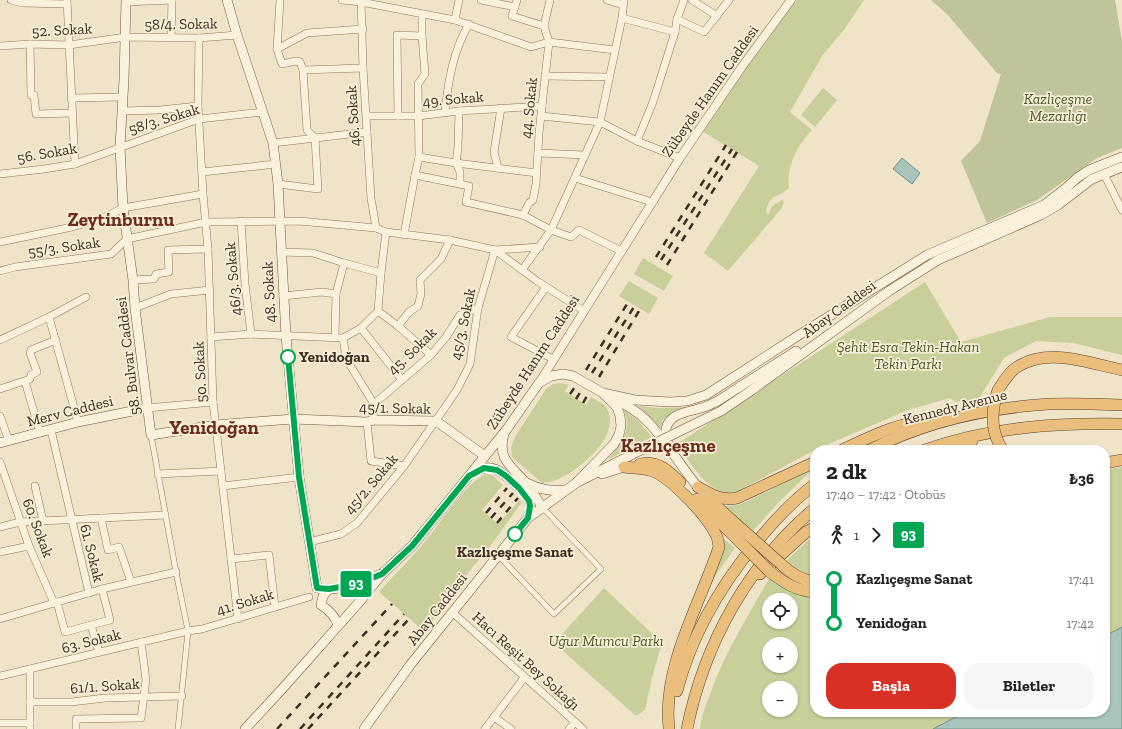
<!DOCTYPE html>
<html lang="tr">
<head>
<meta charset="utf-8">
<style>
	:root { --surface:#fff; --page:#f6f6f6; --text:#202124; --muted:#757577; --accent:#d93025 }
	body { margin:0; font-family:"Zilla Slab",serif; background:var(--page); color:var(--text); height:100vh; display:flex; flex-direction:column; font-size:15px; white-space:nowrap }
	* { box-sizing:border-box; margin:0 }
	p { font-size:13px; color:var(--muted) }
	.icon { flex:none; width:22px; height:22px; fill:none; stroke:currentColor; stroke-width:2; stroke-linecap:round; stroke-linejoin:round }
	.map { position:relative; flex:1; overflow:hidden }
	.details { position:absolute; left:810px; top:445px; width:300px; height:272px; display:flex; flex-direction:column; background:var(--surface); border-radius:16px; box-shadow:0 1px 3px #0004 }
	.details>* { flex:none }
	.badge { padding:0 8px; border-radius:3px; font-size:14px; line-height:26px }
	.tools { position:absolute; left:762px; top:593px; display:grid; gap:8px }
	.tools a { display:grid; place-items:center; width:36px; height:36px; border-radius:50%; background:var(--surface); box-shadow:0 1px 3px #0004; font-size:20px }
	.map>.badge { position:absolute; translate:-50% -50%; box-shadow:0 0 0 2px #fff }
	.legs { display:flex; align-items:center; gap:6px; height:44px; padding:0 16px; font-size:13px }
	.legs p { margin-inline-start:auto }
	.overview { display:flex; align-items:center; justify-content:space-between; height:68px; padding:0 16px }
	h1 { font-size:22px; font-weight:800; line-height:30px }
	.cta { display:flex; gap:8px; margin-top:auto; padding:8px 16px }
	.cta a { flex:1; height:46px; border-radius:16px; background:var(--accent); color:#fff; font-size:16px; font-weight:800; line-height:46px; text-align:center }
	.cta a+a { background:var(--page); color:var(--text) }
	ul { padding:0 16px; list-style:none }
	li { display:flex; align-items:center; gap:14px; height:44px; font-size:15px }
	li i { display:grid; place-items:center; width:6px; height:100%; margin:0 5px; background:currentColor }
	li i::after { content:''; width:10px; height:10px; margin:-5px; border:3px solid; border-radius:50%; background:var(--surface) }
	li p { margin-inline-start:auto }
	li:first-child i { background:linear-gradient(#0000 50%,currentColor 0) }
	li:last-child i { background:linear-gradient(currentColor 50%,#0000 0) }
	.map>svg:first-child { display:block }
	.green { fill:#c9cf9b; fill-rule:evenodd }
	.cemetery { fill:#bfc49a }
	.water { fill:#a9c4bc; stroke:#6f938a }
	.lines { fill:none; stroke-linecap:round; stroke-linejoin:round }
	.pedestrian-casing { stroke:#8d765c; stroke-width:6 }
	.minor-casing { stroke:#8d765c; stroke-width:8 }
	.tertiary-casing { stroke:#8d765c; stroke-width:9 }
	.secondary-casing { stroke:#6f573f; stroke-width:10 }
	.trunk-casing { stroke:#5b4430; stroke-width:12 }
	.pedestrian { stroke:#faf1dc; stroke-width:5 }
	.minor { stroke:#faf1dc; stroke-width:7 }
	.tertiary { stroke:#faf1dc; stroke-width:8 }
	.secondary { stroke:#faf1dc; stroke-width:9 }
	.trunk { stroke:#eabe7c; stroke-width:11 }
	.rail { stroke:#3d2e20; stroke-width:2.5; stroke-dasharray:7 7; stroke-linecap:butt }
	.secondary-bridge-casing { stroke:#6f573f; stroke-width:10; stroke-linecap:butt }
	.trunk-bridge-casing { stroke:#5b4430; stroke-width:12; stroke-linecap:butt }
	.secondary-bridge { stroke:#faf1dc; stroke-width:9 }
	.trunk-bridge { stroke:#eabe7c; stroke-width:11 }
	.line-1-casing { stroke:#fff; stroke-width:9 }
	.line-1 { stroke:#00a651; stroke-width:6 }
	.stop-1-dot { fill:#fff; stroke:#00a651; stroke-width:2 }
	.labels { text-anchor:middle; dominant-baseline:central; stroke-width:3.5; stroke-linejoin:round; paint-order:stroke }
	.street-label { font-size:15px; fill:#3d2e20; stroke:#f7eed8 }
	.park-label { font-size:15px; font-style:italic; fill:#4d5a26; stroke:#f7eed8 }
	.stop-label { font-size:15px; font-weight:bold; fill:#3d2e20; stroke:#f7eed8; text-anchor:start }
	.district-label { font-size:19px; font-weight:bold; fill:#6b2e1e; stroke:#f7eed8 }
</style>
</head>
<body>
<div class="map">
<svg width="1122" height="729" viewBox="0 0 1122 729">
	<rect width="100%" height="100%" fill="#f0e4c8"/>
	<g class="green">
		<path d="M797,0h67l-20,30 -22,26 -32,56 22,18c-14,14 -26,37 -23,58 -12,11 -19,5 -23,24l2,3 4,-9 10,-6 2,2 -3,7 -53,62 -24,-18 55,-87 -57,-35 78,-112z"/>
		<path d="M823,88l14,12 -22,27 -14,-12z"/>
		<path d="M643,258l30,18 -9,15 -30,-17z"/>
		<path d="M629,281l29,17 -9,16 -30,-18z"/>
		<path d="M925,282l36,60 89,-25h72v38l-49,-12 -37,-2 -32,17 -26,42 -22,2 -6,-4 -42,12 -77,33 -16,7 -75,40c-3,1 -8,3 -12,3 -22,-1 -40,-34 -51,-49z"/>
		<path d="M561,383l8,2 -4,6 21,14 5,-8c4,3 13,6 15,10 18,29 -29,65 -52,74 -3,1 -8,1 -12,2l-30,-26 -1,-10 4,-10 31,-48 7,-5z"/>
		<path d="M639,406l19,2 34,-1 -18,4 -11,9 -3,9 -6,-8z"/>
		<path d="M624,410l14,11 14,16 -45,23c9,-10 20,-22 20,-37 0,-4 -2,-9 -3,-13z"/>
		<path d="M1122,467v160l-17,9v-166z"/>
		<path d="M809,470l1,2 -32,31 -25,28 -28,-25 13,-1 10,-4z"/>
		<path d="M487,474l5,1 11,10 -21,25 16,14 22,-24 2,2 -31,43 -42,51 -24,36 -46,-40c16,-18 33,-34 48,-53 13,-15 42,-61 60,-65z"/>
		<path d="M815,534v43l-14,-3 -16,-12z"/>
		<path d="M723,538l12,10 -21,30 -2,-1 10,-20z"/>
		<path d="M770,577l45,19v116h150l-32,17h-233c1,-11 5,-22 9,-32 15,-43 39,-81 61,-120zM769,600h22v22h-22zM769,644h22v22h-22zM769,688h22v22h-22z"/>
		<path d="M604,588l58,55 -9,31 -8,36 -9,6 -82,-73z"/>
	</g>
	<path class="cemetery" d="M931,0h184l7,41v107l-25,10 -60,42 -50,23 -26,-62 19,-20 21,-67 -4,-1 -50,-59z"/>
	<g class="water">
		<path d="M902,158l18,15 -8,11 -19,-15z"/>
		<path d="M1122,627v102h-189l32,-17h140v-76z"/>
	</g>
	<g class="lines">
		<defs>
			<g id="pedestrian">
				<path d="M151,435l25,137 12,59 -10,98"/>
				<path d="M498,555l56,59 47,-45 -58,-61"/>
			</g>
			<g id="minor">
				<path d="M11,0l11,3 45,1"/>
				<path d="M67,0l8,164"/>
				<path d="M342,0l19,2 94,18 76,27 18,-5 66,8"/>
				<path d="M361,0l2,68 8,130 5,30"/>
				<path d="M481,0l34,7"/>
				<path d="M517,0l-5,16 32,10"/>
				<path d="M607,0l16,5"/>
				<path d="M692,0l25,16"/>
				<path d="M126,2l46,-2"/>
				<path d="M622,18l53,14"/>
				<path d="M677,19l27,13 25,-32"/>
				<path d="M455,20l4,-20"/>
				<path d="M171,37l1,-37"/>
				<path d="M199,38l-1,68 5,88 5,55 5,153 25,217"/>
				<path d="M30,44l1,51h3l2,19 36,-1"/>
				<path d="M0,46l30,-2 39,1 57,-8 73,1 38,-3"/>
				<path d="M277,49l30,-16 56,-4"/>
				<path d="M303,70l60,-2"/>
				<path d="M545,76l64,1"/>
				<path d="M71,98l52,-1"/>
				<path d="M122,111l38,-1 38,-4"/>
				<path d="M459,111l-1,36 -2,16 4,9v11"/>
				<path d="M445,112c3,-30 8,-61 24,-88"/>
				<path d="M367,116h51l41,-5 83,-5"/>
				<path d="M398,116l-1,-81 25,1"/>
				<path d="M541,116l59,6 37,19 43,17"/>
				<path d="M637,141l16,-39 22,-70 2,-13 7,-19"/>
				<path d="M273,143l94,-11"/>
				<path d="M538,153l47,2"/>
				<path d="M419,157l37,6 81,10"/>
				<path d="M498,168l-4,-16 7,-44"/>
				<path d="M202,172l74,-8"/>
				<path d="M0,174l44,-5 31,-5 124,-45 64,-7"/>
				<path d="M1104,174l18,36"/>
				<path d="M415,175l54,11 -3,16 57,13 28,15 20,7 8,-7 42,21"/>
				<path d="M575,178l77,24"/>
				<path d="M278,184l40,5 -3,-51 -8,-8 -4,-60 -3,-8 -4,-1 -14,3 -5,-15 3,-49"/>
				<path d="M523,215l6,-12 4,-3 3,-16 3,-51 10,-91 -5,-16 6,-26"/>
				<path d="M241,221l4,63 6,50"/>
				<path d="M404,235l11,-60 4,-18 -1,-73 7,-10 -3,-38v-22"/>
				<path d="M0,242l72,-15 29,-8 22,-11 80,-14"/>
				<path d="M495,250l42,31 47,30"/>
				<path d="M281,252l32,1 31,10 37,10"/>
				<path d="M522,270l29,-40 49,-108 22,-104 2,-18"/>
				<path d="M0,271l15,-4 96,-13 16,-15 79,-17 93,-1 77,7 10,4 64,8 45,10 45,-3"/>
				<path d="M133,280l21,-1 2,-5 13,-2 -1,-22 40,-1"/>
				<path d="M546,287l-35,50 42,22"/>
				<path d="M283,296l39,-4 14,2"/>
				<path d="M135,308l36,-14 39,-4"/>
				<path d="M378,311l20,15 33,29"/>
				<path d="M49,317l29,105"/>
				<path d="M398,326l11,-14 9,-6 3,-12 -1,-14 21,-21 9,-19"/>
				<path d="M361,328l41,52"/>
				<path d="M211,337l40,-3 92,4 18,-10 17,-17 3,-38 5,-41"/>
				<path d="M335,337l1,-43 8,-31"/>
				<path d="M343,338l3,19 2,5 26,42"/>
				<path d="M0,340l49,-23 37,-20"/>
				<path d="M25,381l15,52"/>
				<path d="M0,389l30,-10 1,-4 6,-3 -7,-19 1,-3 25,-10"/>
				<path d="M147,408l66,-6"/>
				<path d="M0,416l9,25"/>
				<path d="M373,420l1,-16 57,-49 15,-18 14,-22 18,-7"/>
				<path d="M367,422l4,39 33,5"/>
				<path d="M51,430l38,163"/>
				<path d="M0,462l29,84 25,57"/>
				<path d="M158,474l63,-3"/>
				<path d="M35,486l8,35"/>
				<path d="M223,486l76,-9"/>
				<path d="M101,518l7,32 11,-3 12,35"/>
				<path d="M0,527l20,-5 145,-7"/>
				<path d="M309,542l32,-8 16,-11 47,-57 53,-76 13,-26 8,-56 17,-58"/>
				<path d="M0,552l29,-6"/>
				<path d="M231,559l38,-4 6,52"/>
				<path d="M57,602l8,30 45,-12 -8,-31"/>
				<path d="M452,612l131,117"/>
				<path d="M0,619l102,-30 74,-17"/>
				<path d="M91,625l8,27"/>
				<path d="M0,676l188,-45 14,-2 107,-32"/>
				<path d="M30,702h41l34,-4 77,-2"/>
				<path d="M494,717l17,12"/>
				<path d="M0,723h30"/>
				<path d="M30,729v-60"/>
				<path d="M76,729v-10l65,-1 5,-38 -5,-38"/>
				<path d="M485,729l39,-51"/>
				<path d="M569,729l6,-7"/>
			</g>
			<path id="tertiary" d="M539,383l141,-225 61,-90 50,-68"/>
			<g id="secondary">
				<path d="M126,0l-2,80 -4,66 3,62 10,72 2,28 16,127 65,-10 77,-6 74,3 6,-2 63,1 49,35"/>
				<path d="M227,0l10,35 36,108 5,41 8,152 13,141 18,111c20,5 46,-7 65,-14"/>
				<path d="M603,393l32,7 35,2 17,-1 19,-6 90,-58 131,-82 117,-50 22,-17 11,-10 12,-8 33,-13"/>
				<path d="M613,398c13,7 26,14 36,25 18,19 31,43 49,64"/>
				<path d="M721,411l31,-21 137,-99 49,-31 103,-45 17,-10 34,-26 30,-12"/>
				<path d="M504,434c-7,25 7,32 21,48 7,8 12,18 18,26"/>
				<path d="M0,443l78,-21 69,-14"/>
				<path d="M671,451c-2,-7 -6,-15 -5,-22 3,-16 23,-17 35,-21 5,-1 10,-4 15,-6l80,-51"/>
				<path d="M473,473c6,-3 11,-6 18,-5 11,2 39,26 39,38 1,4 -1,8 -2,12"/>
				<path d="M602,474l22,-7"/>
				<path d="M527,483c13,7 24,8 38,7"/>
				<path d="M329,589l-6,7 -2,9c8,5 14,11 17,20"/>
				<path d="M245,729l38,-41 79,-89 20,-25 30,-28 95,-117 32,-46 12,-7 12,-2 10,2 30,17 14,14 3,9 1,10 -2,9 -5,9 -38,39"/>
				<path d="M364,729l47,-65 117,-146 48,-35 57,-29"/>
			</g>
			<g id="trunk">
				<path d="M998,390c5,-8 11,-18 19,-23 31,-20 72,-4 105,3"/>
				<path d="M842,450c28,-13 59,-29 91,-30"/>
				<path d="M870,450c54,-28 118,-42 179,-46 24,-1 49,0 73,1"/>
				<path d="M925,450c64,-23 130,-27 197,-26"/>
				<path d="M953,450l19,-9"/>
				<path d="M1105,463l17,-3"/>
				<path d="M640,464c19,-4 28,7 40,18"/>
				<path d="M624,467c8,1 17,1 25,3 19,4 57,45 66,63 3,4 3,9 4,14 -19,57 -57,120 -50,181"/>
				<path d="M698,487c14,8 23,14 39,11l78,-36"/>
				<path d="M704,495l32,29"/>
				<path d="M697,499l31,31"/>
				<path d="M781,564c10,10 20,16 34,18"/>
				<path d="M770,572c15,11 26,19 45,20"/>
				<path d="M760,574l46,-42 9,-5"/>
				<path d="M677,691c14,-55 42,-103 78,-147 18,-22 37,-43 60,-60"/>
				<path d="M687,729c17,-85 61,-165 128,-221"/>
			</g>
		</defs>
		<use href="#pedestrian" class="pedestrian-casing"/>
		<use href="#minor" class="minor-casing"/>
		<use href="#tertiary" class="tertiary-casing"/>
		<use href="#secondary" class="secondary-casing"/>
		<use href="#trunk" class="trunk-casing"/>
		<use href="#pedestrian" class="pedestrian"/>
		<use href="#minor" class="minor"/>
		<use href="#tertiary" class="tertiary"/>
		<use href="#secondary" class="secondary"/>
		<use href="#trunk" class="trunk"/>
		<g class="rail">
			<path d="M656,257l70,-112"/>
			<path d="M661,260l71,-111"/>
			<path d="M667,265l70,-113"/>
			<path d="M586,370l41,-66"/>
			<path d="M592,373l42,-66"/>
			<path d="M599,377l40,-66"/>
			<path d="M570,394l5,-7"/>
			<path d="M576,399l5,-8"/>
			<path d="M583,403l4,-7"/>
			<path d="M486,513l21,-25"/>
			<path d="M491,518l22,-25"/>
			<path d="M497,523l21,-25"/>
			<path d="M277,729l115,-125"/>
			<path d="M300,729l104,-115"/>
			<path d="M308,729l101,-110"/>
		</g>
		<defs>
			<path id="secondary-bridge" d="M633,454l88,-43"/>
			<g id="trunk-bridge">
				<path d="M998,390c-7,21 -8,42 5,60"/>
				<path d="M736,524l45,40"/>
				<path d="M728,530l42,42"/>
			</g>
		</defs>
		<use href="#secondary-bridge" class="secondary-bridge-casing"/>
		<use href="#trunk-bridge" class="trunk-bridge-casing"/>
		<use href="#secondary-bridge" class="secondary-bridge"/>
		<use href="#trunk-bridge" class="trunk-bridge"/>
	</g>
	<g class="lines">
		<defs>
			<path id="line-1" d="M288,357l11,120 18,111 12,1 28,-5 25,-10 30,-28 57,-70 15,-8 13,2 9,6 13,12 10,13 1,5 -2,12 -13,16"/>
		</defs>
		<use href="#line-1" class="line-1-casing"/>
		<use href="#line-1" class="line-1"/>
	</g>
	<g class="stop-1-dot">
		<circle cx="288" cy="357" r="7"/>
		<circle cx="515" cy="534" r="7"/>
	</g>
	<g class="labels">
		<g class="street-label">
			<text transform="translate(181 24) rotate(-1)">58/4. Sokak</text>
			<text transform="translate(62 30) rotate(-3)">52. Sokak</text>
			<text transform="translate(710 91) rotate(-55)">Zübeyde Hanım Caddesi</text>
			<text transform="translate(453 99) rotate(-5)">49. Sokak</text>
			<text transform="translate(529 108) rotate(-84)">44. Sokak</text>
			<text transform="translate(353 116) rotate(-94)">46. Sokak</text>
			<text transform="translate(164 119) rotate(-17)">58/3. Sokak</text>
			<text transform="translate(47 153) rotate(-10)">56. Sokak</text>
			<text transform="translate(64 247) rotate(-8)">55/3. Sokak</text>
			<text transform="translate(233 279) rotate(-95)">46/3. Sokak</text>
			<text transform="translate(269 292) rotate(-93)">48. Sokak</text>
			<text transform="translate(839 309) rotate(-36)">Abay Caddesi</text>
			<text transform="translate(463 324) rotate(-78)">45/3. Sokak</text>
			<text transform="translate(412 351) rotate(-44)">45. Sokak</text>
			<text transform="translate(128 356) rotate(-97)">58. Bulvar Caddesi</text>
			<text transform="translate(533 362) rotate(-57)">Zübeyde Hanım Caddesi</text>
			<text transform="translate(200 372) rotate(-93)">50. Sokak</text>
			<text transform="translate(955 407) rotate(-14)">Kennedy Avenue</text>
			<text transform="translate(395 408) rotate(1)">45/1. Sokak</text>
			<text transform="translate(70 411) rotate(-14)">Merv Caddesi</text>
			<text transform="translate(371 484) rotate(-50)">45/2. Sokak</text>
			<text transform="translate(38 528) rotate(69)">60. Sokak</text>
			<text transform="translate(92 553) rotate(76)">61. Sokak</text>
			<text transform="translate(245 602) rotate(-17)">41. Sokak</text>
			<text transform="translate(437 609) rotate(-52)">Abay Caddesi</text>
			<text transform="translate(91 641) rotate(-14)">63. Sokak</text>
			<text transform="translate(526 661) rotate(42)">Hacı Reşit Bey Sokağı</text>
			<text transform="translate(105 686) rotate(-4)">61/1. Sokak</text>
		</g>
		<g class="park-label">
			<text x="1058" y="99">Kazlıçeşme<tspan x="1058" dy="17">Mezarlığı</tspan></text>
			<text x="908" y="347">Şehit Esra Tekin-Hakan<tspan x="908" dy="17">Tekin Parkı</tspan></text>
			<text x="606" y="641">Uğur Mumcu Parkı</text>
		</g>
		<g class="stop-label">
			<text x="299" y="357">Yenidoğan</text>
			<text x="515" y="552" text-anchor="middle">Kazlıçeşme Sanat</text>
		</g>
		<g class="district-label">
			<text x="121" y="219">Zeytinburnu</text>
			<text x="214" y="427">Yenidoğan</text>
			<text x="668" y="445">Kazlıçeşme</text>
		</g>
	</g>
</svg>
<div class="tools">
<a><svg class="icon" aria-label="locate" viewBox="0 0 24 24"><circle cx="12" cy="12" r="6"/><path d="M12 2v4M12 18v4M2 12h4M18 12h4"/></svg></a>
<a>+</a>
<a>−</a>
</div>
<b class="badge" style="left:356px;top:584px;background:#00a651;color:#fff">93</b>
<section class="details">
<div class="overview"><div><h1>2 dk</h1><p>17:40 – 17:42 · Otobüs</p></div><b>₺36</b></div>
<div class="legs"><svg class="icon" aria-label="walk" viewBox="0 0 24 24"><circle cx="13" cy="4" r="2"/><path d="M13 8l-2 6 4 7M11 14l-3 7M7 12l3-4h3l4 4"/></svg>1<svg class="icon" aria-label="forward" viewBox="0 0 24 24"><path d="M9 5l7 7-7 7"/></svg><b class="badge" style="background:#00a651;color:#fff">93</b></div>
<ul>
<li><i style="color:#00a651"></i><b>Kazlıçeşme Sanat</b><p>17:41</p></li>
<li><i style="color:#00a651"></i><b>Yenidoğan</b><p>17:42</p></li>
</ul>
<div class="cta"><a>Başla</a><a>Biletler</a></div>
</section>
</div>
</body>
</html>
